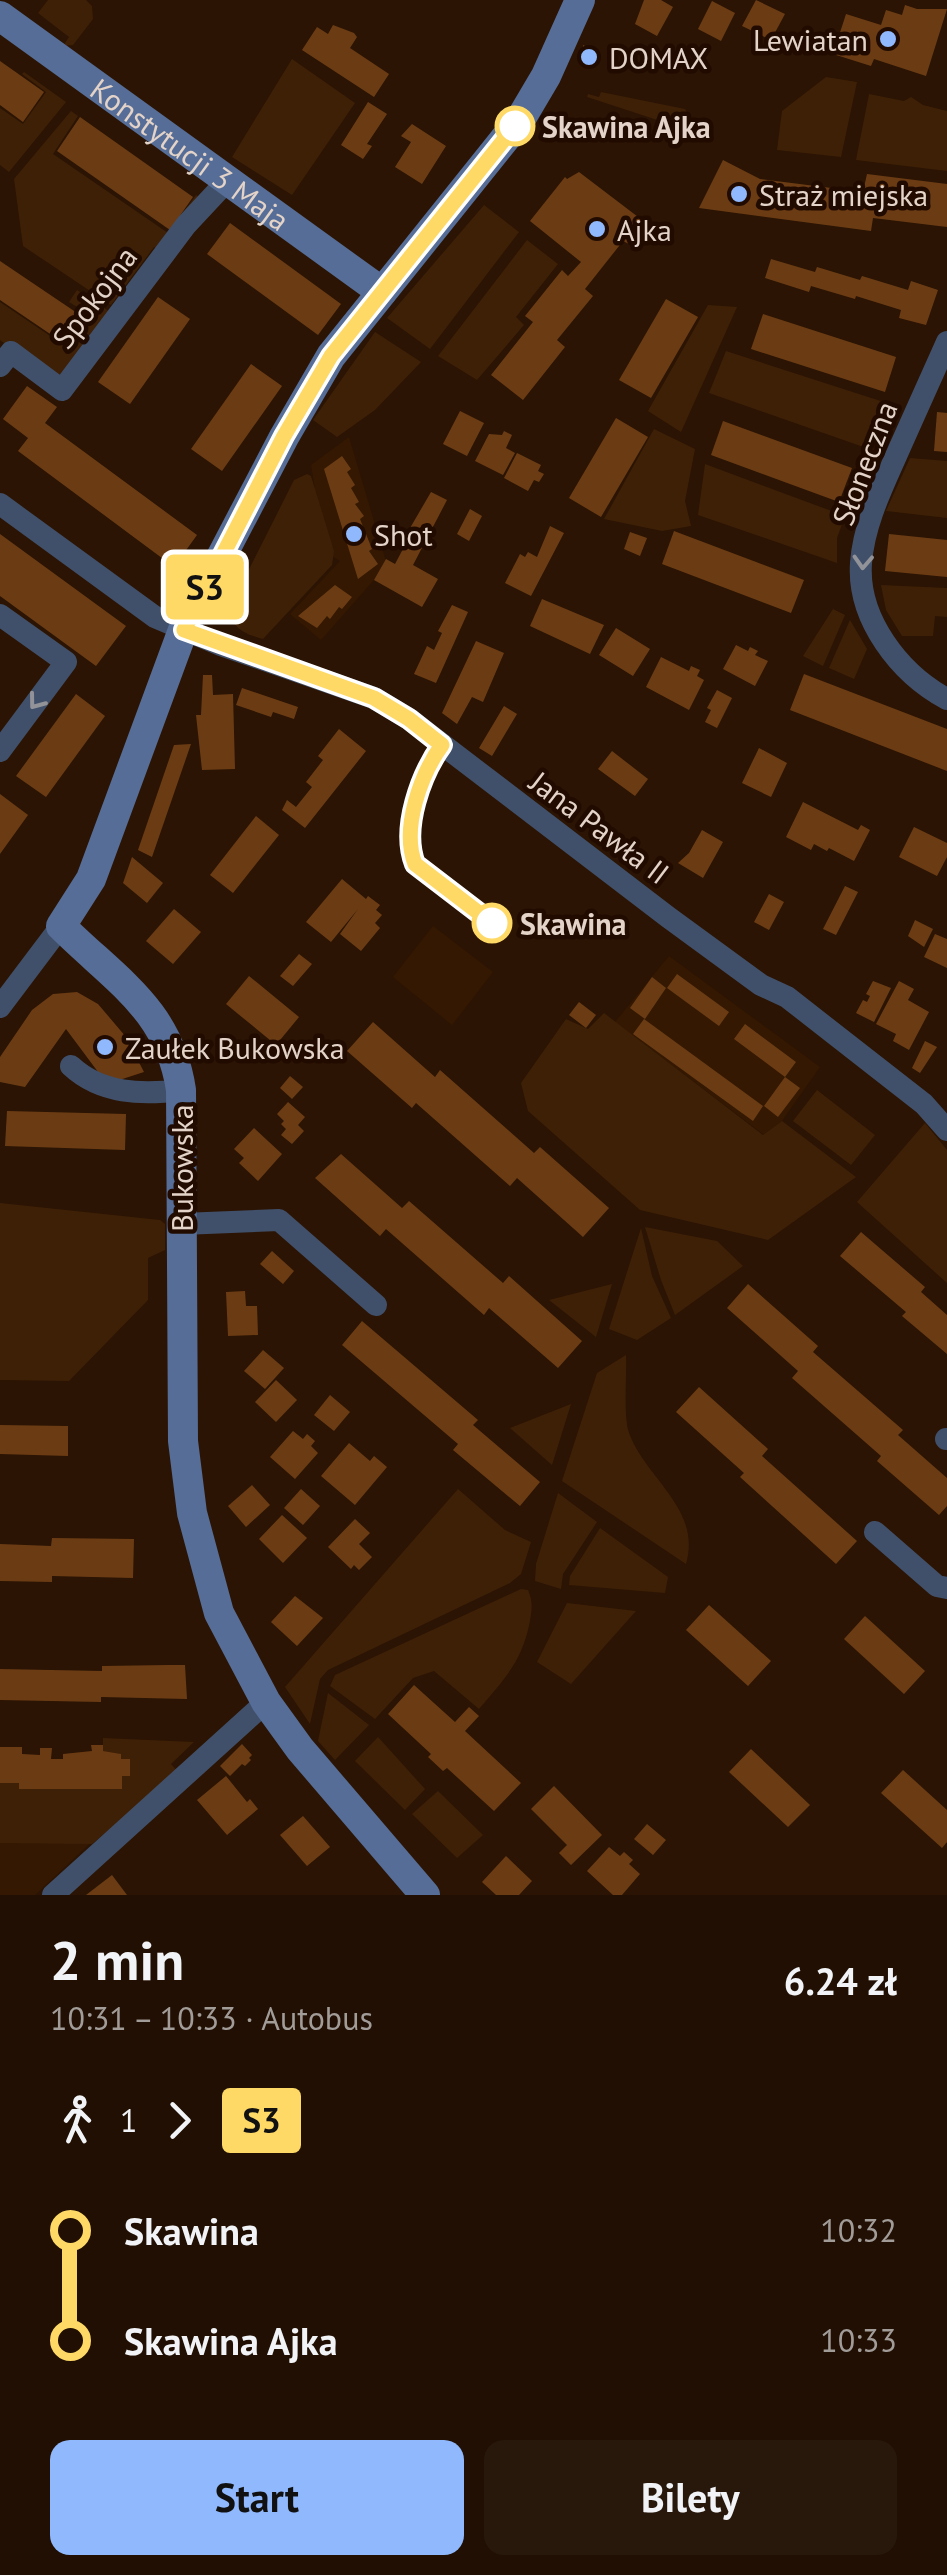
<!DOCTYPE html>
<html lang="pl">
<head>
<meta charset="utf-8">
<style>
	:root { --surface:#200f02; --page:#28180c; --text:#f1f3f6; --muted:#a29c99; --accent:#90b8fd }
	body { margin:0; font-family:"PT Sans",sans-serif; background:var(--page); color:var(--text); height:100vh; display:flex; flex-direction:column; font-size:38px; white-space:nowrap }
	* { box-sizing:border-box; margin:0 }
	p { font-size:32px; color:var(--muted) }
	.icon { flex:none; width:55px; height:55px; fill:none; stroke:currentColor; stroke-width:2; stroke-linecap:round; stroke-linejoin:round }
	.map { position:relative; height:1895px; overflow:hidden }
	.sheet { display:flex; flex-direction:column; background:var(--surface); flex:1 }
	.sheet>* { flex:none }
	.badge { padding:0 20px; border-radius:8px; font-size:35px; line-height:65px }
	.map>.badge { position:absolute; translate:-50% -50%; box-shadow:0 0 0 5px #fff }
	.legs { display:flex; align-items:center; gap:15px; height:110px; padding:0 50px; font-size:32px }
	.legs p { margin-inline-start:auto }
	.summary { display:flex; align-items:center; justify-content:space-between; height:170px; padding:0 50px }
	h1 { font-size:55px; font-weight:800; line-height:75px }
	.primary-button { display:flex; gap:20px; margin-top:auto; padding:20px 50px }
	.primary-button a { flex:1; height:115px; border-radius:20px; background:var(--accent); color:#111; font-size:40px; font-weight:800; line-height:115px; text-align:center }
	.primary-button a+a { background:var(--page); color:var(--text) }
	ul { padding:0 50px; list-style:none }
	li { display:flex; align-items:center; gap:35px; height:110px; font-size:38px }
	li i { display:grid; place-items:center; width:15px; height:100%; margin:0 12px; background:currentColor }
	li i::after { content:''; width:25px; height:25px; margin:-12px; border:8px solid; border-radius:50%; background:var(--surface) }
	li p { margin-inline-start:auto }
	li:first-child i { background:linear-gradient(#0000 50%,currentColor 0) }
	li:last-child i { background:linear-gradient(currentColor 50%,#0000 0) }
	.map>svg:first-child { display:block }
	.built { fill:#341801 }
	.green { fill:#3e2007 }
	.building { fill:#6b3c14 }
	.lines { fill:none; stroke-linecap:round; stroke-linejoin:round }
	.street { stroke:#40506a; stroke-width:22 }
	.secondary { stroke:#556d97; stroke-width:30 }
	.oneway { stroke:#929299 }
	.line-1-casing { stroke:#fff; stroke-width:22 }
	.line-1 { stroke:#fed966; stroke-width:15 }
	.poi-dot { fill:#90b8fd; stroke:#210b00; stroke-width:4 }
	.stop-1-dot { fill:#fff; stroke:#fed966; stroke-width:5 }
	.labels { text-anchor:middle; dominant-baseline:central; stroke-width:9; stroke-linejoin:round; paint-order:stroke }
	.poi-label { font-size:30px; fill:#e3d3c8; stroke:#210b00; text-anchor:start }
	.stop-label { font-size:30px; font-weight:bold; fill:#e3d3c8; stroke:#210b00; text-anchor:start }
	.street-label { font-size:30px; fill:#e3d3c8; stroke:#210b00 }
</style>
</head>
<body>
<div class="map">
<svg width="947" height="1895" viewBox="0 0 947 1895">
	<rect width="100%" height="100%" fill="#2b1403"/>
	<g class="built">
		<path d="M349,437l38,128 -66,75 -31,-26 50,-53 -15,-9 -14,-87z"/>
		<path d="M433,926l60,46 -41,53 -59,-48z"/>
		<path d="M669,956l151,111 -38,54 -18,14 -149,-113z"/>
		<path d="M0,1830l99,5 -64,60h-35z"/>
	</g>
	<g class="green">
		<path d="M48,0h38l6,6 1,13 -20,26 -10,1 6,-9 -31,-24z"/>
		<path d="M292,59l63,44 -63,92 -60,-38z"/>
		<path d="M24,72l42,30 -57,70 -9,-7v-57l23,16 23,-32 -24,-18z"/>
		<path d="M826,77l31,5 -16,75 -64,-7 5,-39z"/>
		<path d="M601,92l84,17 7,11 -4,10 -101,-33 1,-3 11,3z"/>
		<path d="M869,94l35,7 7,-4 12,8 24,6v60l-91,-11z"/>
		<path d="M71,111l7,5 -25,38 115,79 28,-38 5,4 -33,57 -14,-9 -43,58 -88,-59 -9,-67z"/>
		<path d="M484,205l35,27 -89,117 -43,-31z"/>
		<path d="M527,240l31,24 -42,53 8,8 -47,55 -39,-24z"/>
		<path d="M77,290l45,30 -53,70 -69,-50v-38l65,44 22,-33 -18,-11z"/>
		<path d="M708,305l29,2 -56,125 -33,-21z"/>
		<path d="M375,332l46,30 -46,48 -38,27 -24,-17z"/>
		<path d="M726,351l167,54 -21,45 -163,-57z"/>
		<path d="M654,429l41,20 -10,52 6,25 -29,5 -58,-12z"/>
		<path d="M910,458l37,3v57l-61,-7z"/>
		<path d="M705,464l140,52 -8,22v25l-139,-48z"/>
		<path d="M307,474l4,2 23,75 -2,14 -69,74c-18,-5 -31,-10 -34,-30l65,-129z"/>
		<path d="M881,585l66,3v29l-12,-1 -2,20h-31l-16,-26z"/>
		<path d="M833,609l12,6 -22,51 -20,-10z"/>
		<path d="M850,620l17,29 -13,30 -25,-11z"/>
		<path d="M604,1013l159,122 19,-14 74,56 -88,63 -128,-30 -112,-99 -7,-28 45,-64 22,10z"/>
		<path d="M817,1090l58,45 -24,30 -58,-44z"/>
		<path d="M925,1123l22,27v133l-90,-81z"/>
		<path d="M0,1203l160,17 5,4v26l-17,8v42l-79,81 -69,-1z"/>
		<path d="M645,1227l72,14 26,25 -68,49 -14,-35z"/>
		<path d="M641,1228l11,48 19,42 -34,22 -28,-11z"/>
		<path d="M612,1284l-16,53 -47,-37z"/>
		<path d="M626,1355c1,20 -3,60 3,78 17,46 73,76 57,131l-124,-83 35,-108z"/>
		<path d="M571,1404l-19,61 -42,-37z"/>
		<path d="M458,1489l47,41 26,12 -10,32 -11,9 -182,87 -8,9 -10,45 -25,-37z"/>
		<path d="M558,1493l39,29 -34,52 -2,15 -26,-8 1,-17z"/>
		<path d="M600,1528l68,49 -3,16 -96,-8 1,-9z"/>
		<path d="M521,1589l7,1c5,12 4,18 2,31 -8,41 -25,57 -51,88l-45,-38 -21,7 -38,41 -45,-33 5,-11z"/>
		<path d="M567,1603l69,8 -65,73 -34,-22z"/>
		<path d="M328,1693l41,32 -34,35 -17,-19z"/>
		<path d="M378,1737l47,52 -20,21 -50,-49z"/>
		<path d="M103,1738l91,4 -23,22 7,8 -86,72 -92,-1v-60h19l102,-24 -1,-5 -17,-3z"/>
		<path d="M438,1791l45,44 -26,23 -45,-44z"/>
	</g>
	<g class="building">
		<path d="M644,0h17l12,7 -16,29 -22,-12z"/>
		<path d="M756,0l29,14 -14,26 -29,-14z"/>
		<path d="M712,1l23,12 -14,28 -23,-12z"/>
		<path d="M905,5l12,4h30l-21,67 -52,-17 -3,7 -38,-12 13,-40 35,11 5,-15 16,5z"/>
		<path d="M333,25l21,8 3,4 -7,11 39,26 -15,23 -72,-47 15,-23 11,7z"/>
		<path d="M583,45l17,8 -6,14 -12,-8z"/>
		<path d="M0,61l44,31 -21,30 -23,-17z"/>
		<path d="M368,102l19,12 -20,30 5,2 -9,13 -22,-14z"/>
		<path d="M80,117l113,80 -23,33 -113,-79z"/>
		<path d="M412,124l34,22 -24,38 -27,-17 16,-25 -10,-6z"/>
		<path d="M723,160l37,19 103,13 4,-18 80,10v43l-74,-9 -2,13 -172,-23z"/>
		<path d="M579,172l67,51 -17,21 -6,-3 -38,48 8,7 -36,44 8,7 -42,53 -32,-25 42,-53 -8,-6 37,-46 6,6 13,-14 -51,-41 35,-44 2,2z"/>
		<path d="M230,223l111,81 -23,31 -111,-81z"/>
		<path d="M771,259l44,13 2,-5 43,13 2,-4 46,14 3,-9 27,9 -12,35 -27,-7 2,-8 -45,-14 -1,3 -44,-13 -2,6 -44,-14z"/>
		<path d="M0,261l83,56 -18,27 -65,-44z"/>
		<path d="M158,297l32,22 -60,85 -32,-22z"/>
		<path d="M666,299l32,18 -47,81 -32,-18z"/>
		<path d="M763,314l133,43 -11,35 -134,-43z"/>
		<path d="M251,364l31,22 -60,85 -31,-22z"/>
		<path d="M27,386l30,21 -12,16 152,112 -23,32 -156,-116 10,-13 -25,-19z"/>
		<path d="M460,411l24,12 -17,33 -24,-12z"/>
		<path d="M937,412l10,1v39l-13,-1z"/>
		<path d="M616,418l32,19 -47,80 -32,-19z"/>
		<path d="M723,421l129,47 -13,34 -128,-47z"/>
		<path d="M504,431l8,4 -6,13 9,5 -12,22 -28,-14 14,-27 13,1z"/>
		<path d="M517,453l24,12 -3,6 6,3 -5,8 -5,-2 -6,11 -24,-13z"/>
		<path d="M342,456l9,13 -4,3 8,13 -4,3 8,14 -4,2 9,12 -4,3 12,30 -3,2 9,13 -20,15 -34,-110z"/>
		<path d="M431,492l16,8 -34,65 25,14 -16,28 -48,-27 12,-21 9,5 8,-15 -4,-2z"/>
		<path d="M470,509l12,7 -13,25 -12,-7z"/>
		<path d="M550,526l14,7 -33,63 -26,-13 15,-29 5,3 3,-5 9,5z"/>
		<path d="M674,531l130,49 -13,33 -129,-49z"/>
		<path d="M630,532l17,6 -7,18 -16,-7z"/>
		<path d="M0,534l126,92 -30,40 -96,-70z"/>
		<path d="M889,534l58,6v37l-62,-6z"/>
		<path d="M335,585l17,12 -10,12 -3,-2 -9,12 -3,-3 -10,12 -19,-12z"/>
		<path d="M542,599l62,26 -14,29 -60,-28z"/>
		<path d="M452,605l16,7 -32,71 -22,-9 13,-28 7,4 8,-17 -4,-2z"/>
		<path d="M616,628l34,21 -17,27 -34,-21z"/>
		<path d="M476,641l28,12 -21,49 -11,-5 -15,27 -15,-11z"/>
		<path d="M736,645l12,6 2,-4 8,4 -3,4 13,6 -13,25 -32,-17z"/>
		<path d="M661,657l28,14 2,-5 9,4 -3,6 7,4 -15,30 -43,-23z"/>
		<path d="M804,674l143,55v42l-157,-61z"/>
		<path d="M203,675h9l1,20 20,-1 2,75 -33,1 -6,-55h5z"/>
		<path d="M242,688l56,19 -4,12 -21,-7 -2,5 -35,-12z"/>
		<path d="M717,690l15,8 -15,30 -12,-6 6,-12 -4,-2z"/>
		<path d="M76,694l29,22 -59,81 -30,-21z"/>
		<path d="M504,706l13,8 -25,42 -13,-8z"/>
		<path d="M339,729l27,22 -61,77 -23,-18 5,-10 9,7 16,-20 -6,-5 17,-22 -5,-4z"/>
		<path d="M191,744l-39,113 -14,-7 36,-105z"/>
		<path d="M759,748l28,15 -16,34 -29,-14z"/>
		<path d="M612,751l36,28 -13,17 -37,-27z"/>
		<path d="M0,794l28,21 -28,39z"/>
		<path d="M803,802l55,28 3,-5 9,5 -16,31 -25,-13 -2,3 -13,-7 -3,6 -25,-13z"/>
		<path d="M256,816l23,19 -46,58 -23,-18z"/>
		<path d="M914,827l33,16v14l-10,19 -38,-19z"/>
		<path d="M702,830l21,12 -20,36 -25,-15 11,-10z"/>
		<path d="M132,857l31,26 -16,20 -24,-20z"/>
		<path d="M342,879l24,20 2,-3 12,9 -4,5 6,5 -7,8 5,5 -19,23 -21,-17 18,-25 -27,33 -25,-20z"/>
		<path d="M845,886l13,6 -22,43 -13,-6z"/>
		<path d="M769,894l15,8 -15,28 -15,-8z"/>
		<path d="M174,909l27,23 -28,32 -27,-23z"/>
		<path d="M915,920l18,9 -9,18 -16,-11z"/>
		<path d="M935,934l12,5v29l-23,-11z"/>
		<path d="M299,954l13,10 -19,22 -13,-10z"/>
		<path d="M677,974l52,38 -10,14 -52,-38z"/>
		<path d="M249,976l50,41 -23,28 -50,-41z"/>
		<path d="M652,977l14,11 -21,31 -15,-11z"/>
		<path d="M873,981l18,7 -17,34 -18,-9 7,-13 4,2 3,-6 -4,-2z"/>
		<path d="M899,981l15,8 -6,11 21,12 -20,38 -16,-9 3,-7 -20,-10z"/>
		<path d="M77,992l21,12 28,33 18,35 -37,12 -41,-55 -41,58 -25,-5v-25l32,-47 21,-16z"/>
		<path d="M579,1002l17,13 -10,13 -17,-13z"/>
		<path d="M644,1019l119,87 -10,15 -120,-87z"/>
		<path d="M373,1022l62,55 5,-7 94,83 6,-6 69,61 -26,29 -66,-59 -7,8 -94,-83 -4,5 -65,-57z"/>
		<path d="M745,1024l51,38 -11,15 15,11 -22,29 -14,-11 21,-29 -51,-38z"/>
		<path d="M925,1041l12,6 -17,26 -8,-5z"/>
		<path d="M290,1076l13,11 -11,12 -12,-11z"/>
		<path d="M288,1102l17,15 -7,8 6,6 -12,13 -11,-9 5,-6 -5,-5 3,-3 -7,-7z"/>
		<path d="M7,1111l119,3 -1,36 -120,-4z"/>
		<path d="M254,1128l28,26 -24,27 -19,-18 5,-5 -10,-9z"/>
		<path d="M341,1154l61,54 7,-7 94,82 6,-7 73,65 -24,27 -69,-60 -5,7 -98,-86 -6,7 -65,-58z"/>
		<path d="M861,1232l64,55 -4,5 26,23v39l-45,-38 4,-4 -66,-56z"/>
		<path d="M272,1251l22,20 -11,13 -23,-20z"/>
		<path d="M748,1284l70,62 -5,6 90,78 -5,5 49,43v28l-8,9 -62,-54 4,-5 -89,-78 6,-7 -71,-63z"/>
		<path d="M245,1291l1,15h11l1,29 -30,1 -2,-44z"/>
		<path d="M362,1321l116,99 -5,5 67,57 -20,24 -67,-56 5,-6 -116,-99z"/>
		<path d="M263,1350l21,18 -19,21 -21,-18z"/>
		<path d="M276,1380l21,20 -21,22 -21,-20z"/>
		<path d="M699,1387l69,62 -6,7 95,85 -21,23 -96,-87 4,-4 -68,-61z"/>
		<path d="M330,1395l20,17 -16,19 -20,-16z"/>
		<path d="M0,1425l68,1v30l-68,-2z"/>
		<path d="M293,1431l10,8 4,-5 8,7 -4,5 7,7 -23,26 -25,-22z"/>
		<path d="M349,1443l21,18 4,-5 13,11 -32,38 -34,-29z"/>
		<path d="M252,1485l18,20 -24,22 -18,-21z"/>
		<path d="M301,1489l19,17 -17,19 -19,-17z"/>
		<path d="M282,1515l25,23 -24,25 -24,-24z"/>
		<path d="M355,1519l15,14 -11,11 13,13 -13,13 -5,-5 -3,4 -23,-22z"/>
		<path d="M52,1538l82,1 -1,39 -81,-2v6l-52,-1v-37l51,2z"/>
		<path d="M295,1596l28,22 -26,28 -26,-24z"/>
		<path d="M709,1605l62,56 -23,25 -62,-56z"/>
		<path d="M865,1616l60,55 -21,23 -60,-55z"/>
		<path d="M169,1665h16l2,34 -86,-2v5l-101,-2v-31l102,2v-5z"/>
		<path d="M414,1685l41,37 14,-15 10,9 -14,15 56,52 -27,28 -47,-43 -4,3 -15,-14 3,-3 -43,-40z"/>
		<path d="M242,1744l10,11 -3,3 2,2 -6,6 -3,-2 -12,12 -10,-10z"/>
		<path d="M91,1745h12v6l18,3v5h9v17h-8v13h-103v-6h-19v-36h22v7l18,1v-7h12l-1,11h12v-5l29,-3z"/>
		<path d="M751,1749l59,56 -22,22 -59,-55z"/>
		<path d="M903,1770l44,40v32l-5,6 -61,-55z"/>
		<path d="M226,1776l21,26 3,-3 8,10 -31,26 -30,-35z"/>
		<path d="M554,1786l48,49 -31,30 -12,-12 8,-8 -36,-36z"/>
		<path d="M303,1816l27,31 -23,19 -27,-31z"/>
		<path d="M647,1824l19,16 -13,15 -19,-16z"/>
		<path d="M609,1847l11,9 4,-4 9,8 -4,4 11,10 -18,21h-9l-26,-24z"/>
		<path d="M506,1856l26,25 -13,14h-23l-14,-13z"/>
		<path d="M112,1875l15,20h-41z"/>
	</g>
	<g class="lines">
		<g class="street">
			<path d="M947,342c-16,35 -31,70 -47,105 -16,37 -36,75 -39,116 -4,56 39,111 86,136"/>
			<path d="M0,366l11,-14 51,38 124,-165 42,-45"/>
			<path d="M0,504l155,113 66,28 153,53 35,21 259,198 93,68 26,12 137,107 23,26"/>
			<path d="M0,615l66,47 -66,89"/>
			<path d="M0,1007l61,-81"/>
			<path d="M71,1066c30,28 71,29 110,24"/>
			<path d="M182,1224l97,-4 97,85"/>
			<path d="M946,1439h1"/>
			<path d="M875,1532l62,54 10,2"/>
			<path d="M53,1895l213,-193"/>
		</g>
		<g class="secondary">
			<path id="s1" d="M0,16l382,276"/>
			<path d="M425,1895l-125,-146 -34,-47 -47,-89 -27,-100 -9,-72 -2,-351c-12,-81 -66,-110 -120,-164l30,-47 92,-249 101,-193 47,-81 189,-236 26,-44 34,-76"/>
		</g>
	</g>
	<defs><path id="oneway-chevron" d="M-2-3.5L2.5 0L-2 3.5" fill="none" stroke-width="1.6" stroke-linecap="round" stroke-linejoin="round" transform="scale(2.5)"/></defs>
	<g class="oneway">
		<use href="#oneway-chevron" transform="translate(863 562) rotate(93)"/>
		<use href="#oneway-chevron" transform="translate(36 702) rotate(127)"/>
	</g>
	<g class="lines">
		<defs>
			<path id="line-1" d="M492,923l-77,-59c-14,-36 6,-90 27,-119l-33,-26 -35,-21 -190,-68 100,-194 47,-80 184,-230"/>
		</defs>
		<use href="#line-1" class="line-1-casing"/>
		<use href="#line-1" class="line-1"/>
	</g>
	<g class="poi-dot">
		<circle cx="888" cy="39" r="10"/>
		<circle cx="589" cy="57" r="10"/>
		<circle cx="739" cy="194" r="10"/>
		<circle cx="597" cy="229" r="10"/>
		<circle cx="354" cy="534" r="10"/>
		<circle cx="105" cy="1047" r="10"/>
	</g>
	<g class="stop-1-dot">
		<circle cx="515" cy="126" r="18"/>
		<circle cx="492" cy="923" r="18"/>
	</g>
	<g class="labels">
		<g class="poi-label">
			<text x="868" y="39" text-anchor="end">Lewiatan</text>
			<text x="609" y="57">DOMAX</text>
			<text x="759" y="194">Straż miejska</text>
			<text x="617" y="229">Ajka</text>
			<text x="374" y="534">Shot</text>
			<text x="125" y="1047">Zaułek Bukowska</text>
		</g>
		<g class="stop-label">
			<text x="542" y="126">Skawina Ajka</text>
			<text x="520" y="923">Skawina</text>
		</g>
		<g class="street-label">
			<text stroke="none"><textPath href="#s1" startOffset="235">Konstytucji 3 Maja</textPath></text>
			<text transform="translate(94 297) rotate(-53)">Spokojna</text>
			<text transform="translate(864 463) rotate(-69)">Słoneczna</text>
			<text transform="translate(600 827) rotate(37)">Jana Pawła II</text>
			<text transform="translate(181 1168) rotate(-90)">Bukowska</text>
		</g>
	</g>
</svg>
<b class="badge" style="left:205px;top:587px;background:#fed966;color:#111">S3</b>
</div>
<section class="sheet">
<div class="summary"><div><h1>2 min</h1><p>10:31 – 10:33 · Autobus</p></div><b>6.24 zł</b></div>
<div class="legs"><svg class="icon" aria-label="walk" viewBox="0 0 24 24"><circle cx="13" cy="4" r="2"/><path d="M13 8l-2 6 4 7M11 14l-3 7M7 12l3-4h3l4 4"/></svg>1<svg class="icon" aria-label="forward" viewBox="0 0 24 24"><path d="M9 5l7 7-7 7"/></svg><b class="badge" style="background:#fed966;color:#111">S3</b></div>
<ul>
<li><i style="color:#fed966"></i><b>Skawina</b><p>10:32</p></li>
<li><i style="color:#fed966"></i><b>Skawina Ajka</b><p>10:33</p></li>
</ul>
<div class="primary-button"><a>Start</a><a>Bilety</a></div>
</section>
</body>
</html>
